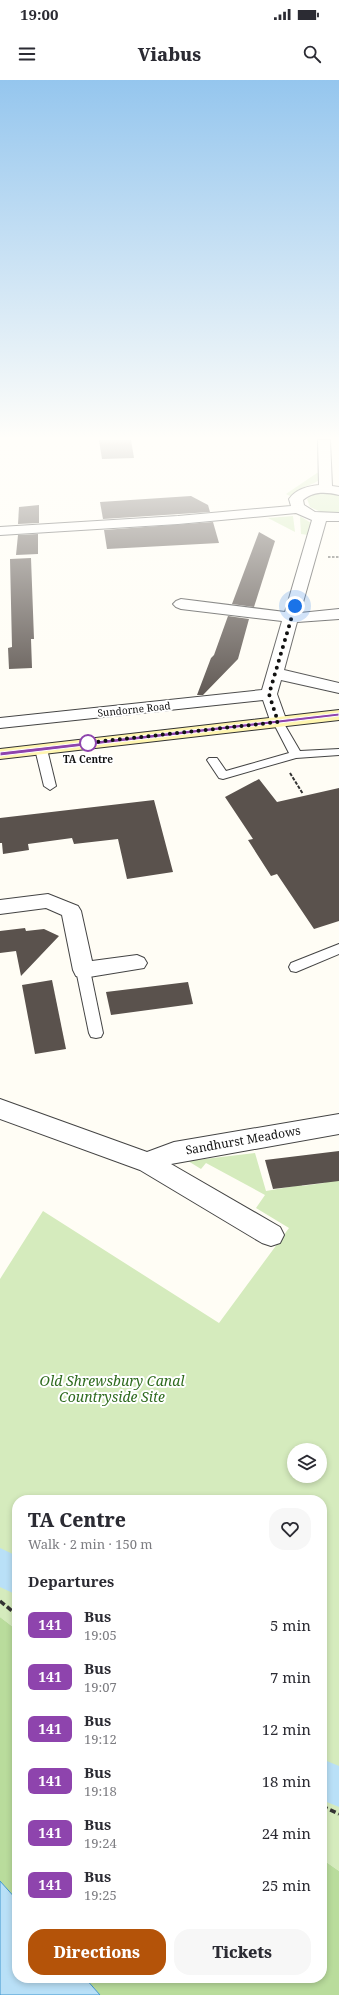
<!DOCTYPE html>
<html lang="en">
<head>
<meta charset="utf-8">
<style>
	:root { --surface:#fff; --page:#f7f7f7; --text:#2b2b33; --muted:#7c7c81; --accent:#b45309 }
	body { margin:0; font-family:"Noto Serif",serif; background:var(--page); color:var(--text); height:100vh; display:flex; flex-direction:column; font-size:15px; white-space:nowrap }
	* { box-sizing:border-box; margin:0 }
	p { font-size:13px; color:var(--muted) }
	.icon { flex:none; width:22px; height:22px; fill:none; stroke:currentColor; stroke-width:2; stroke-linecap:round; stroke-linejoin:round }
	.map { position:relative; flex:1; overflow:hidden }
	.panel { position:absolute; left:12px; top:1415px; width:315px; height:488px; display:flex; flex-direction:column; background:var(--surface); border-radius:16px; box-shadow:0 2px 6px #0003 }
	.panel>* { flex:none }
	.badge { padding:0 8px; border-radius:6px; font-size:14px; line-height:26px }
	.buttons { position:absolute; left:287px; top:1363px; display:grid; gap:8px }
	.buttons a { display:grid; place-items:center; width:40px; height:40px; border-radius:50%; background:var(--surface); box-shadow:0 2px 6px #0003; font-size:20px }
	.you { position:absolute; width:20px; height:20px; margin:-10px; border:3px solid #fff; border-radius:50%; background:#1a73e8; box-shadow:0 0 0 6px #1a73e833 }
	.map>.badge { position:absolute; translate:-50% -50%; box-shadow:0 0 0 2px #fff }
	h2 { padding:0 16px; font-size:15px; line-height:36px }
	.round { display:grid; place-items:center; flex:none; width:42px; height:42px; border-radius:16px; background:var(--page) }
	.head { display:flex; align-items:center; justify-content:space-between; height:68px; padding:0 16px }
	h1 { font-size:19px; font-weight:800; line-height:30px }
	.primary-button { display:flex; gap:8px; margin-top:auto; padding:8px 16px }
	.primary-button a { flex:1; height:46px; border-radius:16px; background:var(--accent); color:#fff; font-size:16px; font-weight:800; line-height:46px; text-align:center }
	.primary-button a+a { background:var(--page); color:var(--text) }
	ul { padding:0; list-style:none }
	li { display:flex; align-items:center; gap:12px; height:52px; padding:0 16px }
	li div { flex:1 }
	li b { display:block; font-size:15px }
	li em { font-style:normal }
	li .badge { min-width:44px; font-weight:700; text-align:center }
	.status { display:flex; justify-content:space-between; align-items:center; height:28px; padding:0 20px; background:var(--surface); direction:ltr }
	.status svg { height:11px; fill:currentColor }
	header { display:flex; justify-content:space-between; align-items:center; height:52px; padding:0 16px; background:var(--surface); font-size:18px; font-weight:800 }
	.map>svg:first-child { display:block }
	.green { fill:#d5ebbd; fill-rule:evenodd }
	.forest { fill:#b9dc9c }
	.water { fill:#b9e0f7; stroke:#3f96cf }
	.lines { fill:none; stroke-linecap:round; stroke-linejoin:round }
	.canal { fill:#b9e0f7; fill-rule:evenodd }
	.building { fill:#5a524d }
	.service-casing { stroke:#444; stroke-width:2 }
	.minor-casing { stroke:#444; stroke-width:2 }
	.secondary-casing { stroke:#333; stroke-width:2 }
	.path-far2 { stroke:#333; stroke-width:1.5; stroke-dasharray:2.5 1.5; stroke-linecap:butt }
	.path-far1 { stroke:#333; stroke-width:2; stroke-dasharray:3.5 1.5; stroke-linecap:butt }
	.path { stroke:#333; stroke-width:3.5; stroke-dasharray:6 3; stroke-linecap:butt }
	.service { fill:#fff; fill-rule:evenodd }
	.minor { fill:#fff; fill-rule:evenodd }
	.secondary { fill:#fff6b0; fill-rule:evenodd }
	.line { fill:#8e44ad; stroke:#fff }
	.walk { stroke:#111; stroke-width:4; stroke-dasharray:0 7.2 }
	.stop-dot { fill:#fff; stroke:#8e44ad; stroke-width:2 }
	.labels { text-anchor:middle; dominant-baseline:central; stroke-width:4; stroke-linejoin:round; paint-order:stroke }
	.far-street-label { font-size:10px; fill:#111; stroke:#fff }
	.far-stop-label { font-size:10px; font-weight:bold; fill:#111; stroke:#fff }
	.street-label { font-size:12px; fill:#111; stroke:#fff }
	.near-park-label { font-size:14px; font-style:italic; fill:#2f6b1f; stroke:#fff }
</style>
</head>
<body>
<div class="status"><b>19:00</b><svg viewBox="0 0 49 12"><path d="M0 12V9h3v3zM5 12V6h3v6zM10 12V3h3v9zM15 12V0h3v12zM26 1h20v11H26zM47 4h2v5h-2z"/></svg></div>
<header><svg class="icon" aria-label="menu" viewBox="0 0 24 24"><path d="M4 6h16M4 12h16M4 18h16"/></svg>Viabus<svg class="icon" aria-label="search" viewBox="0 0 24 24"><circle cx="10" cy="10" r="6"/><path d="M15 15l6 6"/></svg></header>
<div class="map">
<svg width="339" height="1915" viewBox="0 0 339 1915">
	<rect width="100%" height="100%" fill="#fffdf5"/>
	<g class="green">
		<path d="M317,393h3l-1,7c-9,7 -21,6 -27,17l-6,-3z"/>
		<path d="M322,412l17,1v19h-18l-11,-5 -3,-8 8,-6z"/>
		<path d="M293,436l2,16 -27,-14z"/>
		<path d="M300,436l11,7 -3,12 -7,-1z"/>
		<path d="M255,1073l11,38 29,-5 -1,-28 8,28 22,-3 15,-9v697l-17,-12v-359h-305v130l-17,-13v-338l43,-68 176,112 70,-95 -33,-20 9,-13 -59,-32 -5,6 -13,-8zM294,1370h26v26h-26z"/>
	</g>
	<g class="forest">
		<path d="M0,1537l17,13v270l-17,-19z"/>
		<path d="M322,1779l17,12v124h-239l-15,-17h237z"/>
	</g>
	<path class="water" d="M0,1801l17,19v78h68l15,17h-100z"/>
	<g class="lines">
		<g class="canal">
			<path d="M0,1468l17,8v39l-17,-8z"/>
			<path d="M322,1679l17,7v41l-17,-7z"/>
		</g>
	</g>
	<g class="building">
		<path d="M99,360h32l3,18 -32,1z"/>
		<path d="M191,416l17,9 2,7 -107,7 -3,-17z"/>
		<path d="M39,425v18l-21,1 1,-17z"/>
		<path d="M213,442l6,21 -112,6 -3,-19z"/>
		<path d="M259,452l16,9 -21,66 -22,-3z"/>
		<path d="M38,454v20l-22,1 2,-20z"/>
		<path d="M31,478l3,81h-3l1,29 -23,1 -1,-21 4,-1 -2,-88z"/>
		<path d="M228,536l21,3 -11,40 -35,36h-6l14,-37 3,-3z"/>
		<path d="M259,699l18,23 62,-14v133l-25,8 -37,-55 -6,2 -23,-36 5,-1 -28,-42z"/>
		<path d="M154,720l19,72 -46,7 -9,-40 -44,5 -2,-6 -44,6 1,6 -26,4 -1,-11h-2v-25z"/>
		<path d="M25,848l1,3 18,-2 15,7 -38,40 -5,-25 -16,2v-22z"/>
		<path d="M52,900l14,69 -31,5 -13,-69z"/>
		<path d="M188,902l5,22 -82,11 -5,-23z"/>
		<path d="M339,1071v30l-66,8 -8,-29z"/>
	</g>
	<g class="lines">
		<defs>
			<g id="service">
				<path d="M278,639l5,3 17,29 39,-2v6l-43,3 -73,21 -4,-1 -12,-18 2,-2h8l9,13 63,-18 -16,-31z"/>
				<path d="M41,666l6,3 9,37 -6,4 -6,-4 -9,-37z"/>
				<path d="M339,864v10l-43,18 -5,-1 -2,-4 2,-4z"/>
				<path d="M83,885l5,1 2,4 13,63 -2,4 -5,1 -5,-1 -2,-4 -13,-63 2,-4z"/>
			</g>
			<g id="minor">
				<path d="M318,360h12l2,46 7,1v8c-13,-3 -25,-4 -36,5l1,5 11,7 24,1v8h-13l-26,92 39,-4v10l-42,3 -13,48 55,13v10l-58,-13 -4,14 10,28 -3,4 -6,1 -6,-1 -9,-26 -263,28v-10l262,-28 20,-69 -101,-12 -5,-2 -3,-3 3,-3 5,-2 104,13 27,-92 -16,-7 -118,11 -178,11v-8l178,-11 113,-10 -2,-7c7,-10 19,-13 30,-14z"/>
				<path d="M48,814l30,12 3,5 11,50 45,-6 7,3 3,5 -3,5 -61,10 -7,-2 -3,-6 -11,-55 -16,-7 -46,6v-14z"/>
				<path d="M0,1019l147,53 27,-10 165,-28v20l-168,30 109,63 4,8 -4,8 -9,3 -9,-3 -122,-73 -140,-51z"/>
			</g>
			<path id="secondary" d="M339,630v10l-339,39v-10z"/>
		</defs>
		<use href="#service" class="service-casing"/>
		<use href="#minor" class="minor-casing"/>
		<use href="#secondary" class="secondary-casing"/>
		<path class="path-far2" d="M328,477h11"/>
		<path class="path-far1" d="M290,693l13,21"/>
		<g class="path">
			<path d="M0,1521l17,14"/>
			<path d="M322,1726l17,8"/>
		</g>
		<use href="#service" class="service"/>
		<use href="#minor" class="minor"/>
		<use href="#secondary" class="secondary"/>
	</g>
	<linearGradient id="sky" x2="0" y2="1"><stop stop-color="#95c6ee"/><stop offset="0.57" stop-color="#fffefa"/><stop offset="1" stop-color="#fffefa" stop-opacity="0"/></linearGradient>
	<rect width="339" height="628" fill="url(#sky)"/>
	<path class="line" d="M339,633v3l-339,40v-4z"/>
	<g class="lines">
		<path class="walk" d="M88,663h-2l192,-21 -9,-28 26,-88"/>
	</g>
	<circle class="stop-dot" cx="88" cy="663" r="8"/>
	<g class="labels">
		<g class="far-street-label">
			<text transform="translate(134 629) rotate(-6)">Sundorne Road</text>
		</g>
		<g class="far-stop-label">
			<text x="88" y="679">TA Centre</text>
		</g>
		<g class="street-label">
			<text transform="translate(243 1060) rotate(-10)">Sandhurst Meadows</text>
		</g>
		<g class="near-park-label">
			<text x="112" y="1300">Old Shrewsbury Canal<tspan x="112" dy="16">Countryside Site</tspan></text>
		</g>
	</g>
</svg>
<div class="buttons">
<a><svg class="icon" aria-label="layers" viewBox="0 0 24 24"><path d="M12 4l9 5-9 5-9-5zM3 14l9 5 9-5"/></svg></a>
</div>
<div class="you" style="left:295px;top:526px"></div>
<section class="panel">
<div class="head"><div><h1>TA Centre</h1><p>Walk · 2 min · 150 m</p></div><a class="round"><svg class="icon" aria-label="heart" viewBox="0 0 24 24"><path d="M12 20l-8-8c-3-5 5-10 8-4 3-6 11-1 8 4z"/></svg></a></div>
<h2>Departures</h2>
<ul>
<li><span class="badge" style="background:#8e44ad;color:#fff">141</span><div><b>Bus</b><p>19:05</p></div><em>5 min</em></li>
<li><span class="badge" style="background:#8e44ad;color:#fff">141</span><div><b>Bus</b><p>19:07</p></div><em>7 min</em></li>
<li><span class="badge" style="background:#8e44ad;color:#fff">141</span><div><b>Bus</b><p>19:12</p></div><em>12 min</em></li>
<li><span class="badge" style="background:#8e44ad;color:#fff">141</span><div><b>Bus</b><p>19:18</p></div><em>18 min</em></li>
<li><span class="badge" style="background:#8e44ad;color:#fff">141</span><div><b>Bus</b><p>19:24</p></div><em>24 min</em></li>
<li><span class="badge" style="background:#8e44ad;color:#fff">141</span><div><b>Bus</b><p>19:25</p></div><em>25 min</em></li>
</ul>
<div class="primary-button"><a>Directions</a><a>Tickets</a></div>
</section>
</div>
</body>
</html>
